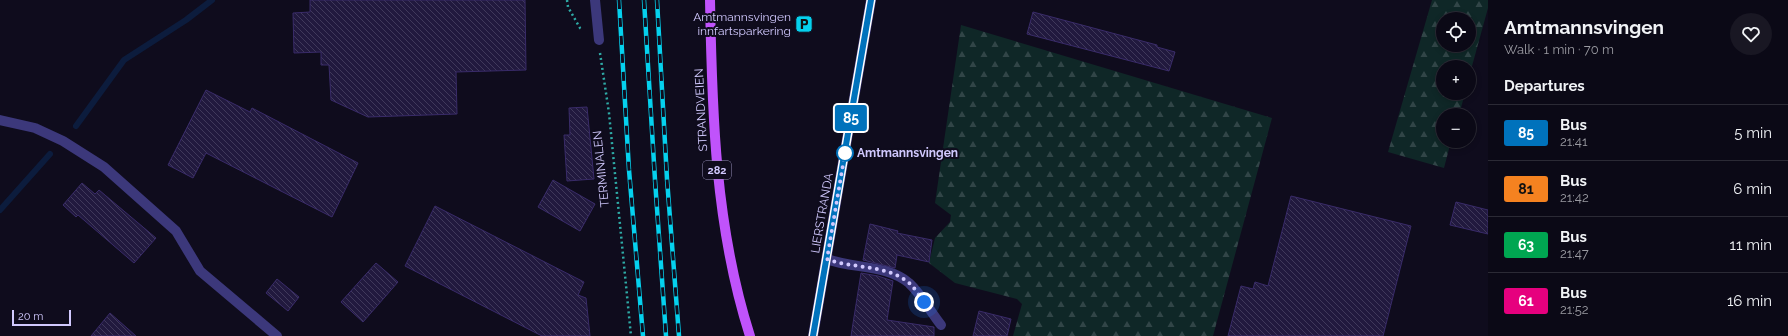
<!DOCTYPE html>
<html lang="en">
<head>
<meta charset="utf-8">
<style>
	:root { --surface:#0b0916; --page:#191723; --text:#f1f3f6; --muted:#9a9aa1; --line:#2b2a35 }
	body { margin:0; font-family:Raleway,sans-serif; background:var(--page); color:var(--text); height:100vh; display:flex; flex-direction:column; font-size:15px; white-space:nowrap }
	* { box-sizing:border-box; margin:0 }
	p { font-size:13px; color:var(--muted) }
	.icon { flex:none; width:22px; height:22px; fill:none; stroke:currentColor; stroke-width:2; stroke-linecap:round; stroke-linejoin:round }
	.map { position:relative; flex:1; overflow:hidden }
	.side { display:flex; flex-direction:column; background:var(--surface); width:300px }
	.side>* { flex:none }
	.badge { padding:0 8px; border-radius:3px; font-size:14px; line-height:26px }
	.fabs { position:absolute; left:1436px; top:12px; display:grid; gap:8px }
	.fabs a { display:grid; place-items:center; width:40px; height:40px; border-radius:50%; background:var(--surface); box-shadow:0 2px 6px #0003,0 0 0 1px var(--line); font-size:20px }
	.scale { position:absolute; left:12px; bottom:10px; width:59px; box-sizing:border-box; padding-left:4px; border:2px solid #d1c9fe; border-top:0; font-size:11px; line-height:14px; white-space:nowrap; color:#d1c9fe; -webkit-text-stroke:3px #0f0c1d; paint-order:stroke }
	.you { position:absolute; width:20px; height:20px; margin:-10px; border:3px solid #fff; border-radius:50%; background:#1a73e8; box-shadow:0 0 0 6px #1a73e833 }
	.map>.badge { position:absolute; translate:-50% -50%; box-shadow:0 0 0 2px #fff }
	h2 { padding:0 16px; font-size:15px; line-height:36px }
	.round { display:grid; place-items:center; flex:none; width:42px; height:42px; border-radius:21px; background:var(--page) }
	.summary { display:flex; align-items:center; justify-content:space-between; height:68px; padding:0 16px }
	h1 { font-size:19px; font-weight:700; line-height:30px }
	ul { padding:0; list-style:none }
	li { display:flex; align-items:center; gap:12px; height:56px; padding:0 16px; border-top:1px solid var(--line) }
	li div { flex:1 }
	li b { display:block; font-size:15px }
	li em { font-style:normal }
	li .badge { min-width:44px; font-weight:700; text-align:center }
	main { display:flex; flex:1; min-height:0 }
	.map>svg:first-child { display:block }
	.forest { fill:url(#forest-firs); fill-rule:evenodd }
	.lines { fill:none; stroke-linecap:round; stroke-linejoin:round }
	.stream { stroke:#0c1c3d; stroke-width:6 }
	.building { fill:url(#building-back-hatch); stroke:#392b69 }
	.path { stroke:#2faca7; stroke-width:2.5; stroke-dasharray:2 3; stroke-linecap:butt }
	.service { stroke:#3c387b; stroke-width:10 }
	.minor { stroke:#3c387b; stroke-width:10 }
	.primary { stroke:#c053fb; stroke-width:10 }
	.rail-casing { stroke:#05d1ee; stroke-width:4.5 }
	.rail { stroke:#0f0c1d; stroke-width:3; stroke-dasharray:9; stroke-linecap:butt }
	.line-casing { stroke:#fff; stroke-width:9 }
	.line { stroke:#0072bc; stroke-width:6 }
	.walk { stroke:#d1c9fe; stroke-width:4; stroke-dasharray:0 7.2 }
	.stop-dot { fill:#fff; stroke:#0072bc; stroke-width:2 }
	.labels { text-anchor:middle; dominant-baseline:central; stroke-width:4; stroke-linejoin:round; paint-order:stroke }
	.shield { fill:#0f0c1d; stroke:#9790ba; stroke-width:1 }
	.shield-label { font-size:11px; font-weight:bold; fill:#d1c9fe }
	.poi-label { font-size:12px; fill:#d1c9fe; stroke:#0f0c1d; text-anchor:end }
	.street-label { font-size:12px; fill:#d1c9fe; stroke:#0f0c1d }
	.stop-label { font-size:12px; font-weight:bold; fill:#d1c9fe; stroke:#0f0c1d; text-anchor:start }
</style>
</head>
<body>
<main>
<div class="map">
<svg width="1488" height="336" viewBox="0 0 1488 336">
	<defs>
		<pattern id="forest-firs" width="22" height="20" patternUnits="userSpaceOnUse"><rect width="22" height="20" fill="#0f2727"/><path d="M5 1l3.5 6h-7zM16 11l3.5 6h-7z" fill="#314547"/></pattern>
		<pattern id="building-back-hatch" width="6" height="6" patternUnits="userSpaceOnUse"><rect width="6" height="6" fill="#21193e"/><path d="M-1 5l2 2M0 0l6 6M5-1l2 2" fill="none" stroke="#40395b"/></pattern>
	</defs>
	<rect width="100%" height="100%" fill="#0f0c1d"/>
	<g class="forest">
		<path d="M1432,0h56v8l-19,69v-10h-26v26h22l-6,22h-16v26h8l-7,27 -56,-16zM1443,19h26v26h-26z"/>
		<path d="M961,25l311,93 -59,218h-200l9,-32 -5,-5 -62,-16 -26,-20 6,-25 15,-16 1,-7 -16,-12z"/>
	</g>
	<g class="lines">
		<g class="stream">
			<path d="M76,126l48,-66 62,-40 26,-20"/>
			<path d="M0,210l50,-56"/>
		</g>
	</g>
	<g class="building">
		<path d="M310,0h215l1,70 -70,2 1,42 -89,3 -37,-17 -2,-35h-8v-13l-27,1 -1,-40 17,-1z"/>
		<path d="M1033,12l124,33v2l18,5 -6,19 -142,-37z"/>
		<path d="M206,90l44,22 2,-4 106,55 -26,54 -126,-64 -13,25 -25,-13z"/>
		<path d="M587,107l7,72 -27,2 -3,-46h6l-1,-27z"/>
		<path d="M553,180l42,24 -15,27 -42,-24z"/>
		<path d="M82,183l13,11 4,-4 57,48 -22,25 -56,-48 -2,2 -13,-12z"/>
		<path d="M1291,196l120,30 -28,110h-155l13,-50 12,3 2,-7 13,4z"/>
		<path d="M1456,202l32,8v24l-38,-9z"/>
		<path d="M435,206l149,76 -6,13 8,3 4,38h-48l-137,-70z"/>
		<path d="M870,224l28,7 -1,2 35,7 -3,22 -32,-7 -2,13 -32,-8z"/>
		<path d="M376,263l22,19 -35,40 -22,-20z"/>
		<path d="M861,273l17,3 15,5 -6,39 47,7v9h-83z"/>
		<path d="M277,279l22,18 -11,14 -22,-18z"/>
		<path d="M979,311l32,8 -4,17h-34z"/>
		<path d="M110,313l26,23h-45z"/>
	</g>
	<g class="lines">
		<g class="path">
			<path d="M567,0l1,7 12,21 3,2"/>
			<path d="M600,53l9,60 22,223"/>
		</g>
		<g class="service">
			<path d="M0,120l35,8 28,13 41,26 72,64 24,40 77,65"/>
			<path d="M827,259c26,10 59,5 82,24 12,11 21,28 32,42"/>
		</g>
		<g class="minor">
			<path d="M595,0l4,40"/>
			<path d="M813,336l58,-336"/>
		</g>
		<path class="primary" d="M710,0c2,113 5,227 40,336"/>
		<defs>
			<g id="rail">
				<path d="M619,0l10,170 14,166"/>
				<path d="M644,0l11,180 11,156"/>
				<path d="M657,0l10,179 12,157"/>
			</g>
		</defs>
		<use href="#rail" class="rail-casing"/>
		<use href="#rail" class="rail"/>
	</g>
	<g class="lines">
		<defs>
			<path id="line" d="M813,336l58,-336"/>
		</defs>
		<use href="#line" class="line-casing"/>
		<use href="#line" class="line"/>
		<path class="walk" d="M845,153l-18,106c26,10 57,5 81,23 6,5 11,13 16,20"/>
	</g>
	<defs>
		<symbol id="parking-square" viewBox="-11 -11 22 22"><rect x="-9" y="-9" width="18" height="18" rx="4" fill="#05d1ee" stroke="#0f0c1d"/><path d="M-3.5-5.5H1a3.5 3.5 0 0 1 0 7H-1V5.5H-3.5ZM-1-3.4V-.6H.8a1.4 1.4 0 0 0 0-2.8Z" fill="#111"/></symbol>
	</defs>
	<g fill-rule="evenodd">
		<use href="#parking-square" x="794" y="14" width="20" height="20"/>
	</g>
	<circle class="stop-dot" cx="845" cy="153" r="8"/>
	<g class="labels">
		<rect class="shield" x="703" y="161" width="28" height="18" rx="3"/>
		<g class="shield-label">
			<text x="717" y="170">282</text>
		</g>
		<g class="poi-label">
			<text x="791" y="17">Amtmannsvingen<tspan x="791" dy="14">innfartsparkering</tspan></text>
		</g>
		<g class="street-label">
			<text transform="translate(701 110) rotate(-93)">STRANDVEIEN</text>
			<text transform="translate(601 169) rotate(-96)">TERMINALEN</text>
			<text transform="translate(822 213) rotate(-80)">LIERSTRANDA</text>
		</g>
		<g class="stop-label">
			<text x="857" y="153">Amtmannsvingen</text>
		</g>
	</g>
</svg>
<div class="fabs">
<a><svg class="icon" aria-label="locate" viewBox="0 0 24 24"><circle cx="12" cy="12" r="6"/><path d="M12 2v4M12 18v4M2 12h4M18 12h4"/></svg></a>
<a>+</a>
<a>−</a>
</div>
<div class="scale">20 m</div>
<div class="you" style="left:924px;top:302px"></div>
<b class="badge" style="left:851px;top:118px;background:#0072bc;color:#fff">85</b>
</div>
<section class="side">
<div class="summary"><div><h1>Amtmannsvingen</h1><p>Walk · 1 min · 70 m</p></div><a class="round"><svg class="icon" aria-label="heart" viewBox="0 0 24 24"><path d="M12 20l-8-8c-3-5 5-10 8-4 3-6 11-1 8 4z"/></svg></a></div>
<h2>Departures</h2>
<ul>
<li><span class="badge" style="background:#0072bc;color:#fff">85</span><div><b>Bus</b><p>21:41</p></div><em>5 min</em></li>
<li><span class="badge" style="background:#f58220;color:#111">81</span><div><b>Bus</b><p>21:42</p></div><em>6 min</em></li>
<li><span class="badge" style="background:#00a651;color:#fff">63</span><div><b>Bus</b><p>21:47</p></div><em>11 min</em></li>
<li><span class="badge" style="background:#e6007e;color:#fff">61</span><div><b>Bus</b><p>21:52</p></div><em>16 min</em></li>
</ul>
</section>
</main>
</body>
</html>
